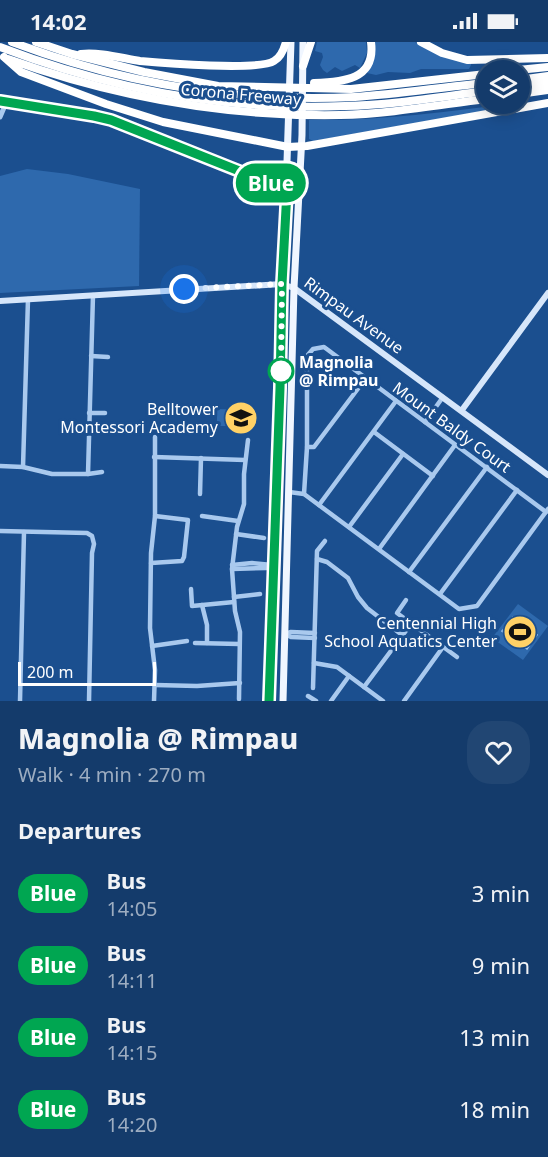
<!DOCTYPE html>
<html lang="en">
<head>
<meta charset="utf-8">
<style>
	:root { --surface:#143b6b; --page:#214673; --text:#f1f3f6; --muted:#9dadc1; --line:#33557e }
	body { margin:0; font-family:"Noto Sans",sans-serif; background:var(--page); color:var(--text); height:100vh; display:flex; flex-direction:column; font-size:22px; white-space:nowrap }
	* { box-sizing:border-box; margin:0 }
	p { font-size:20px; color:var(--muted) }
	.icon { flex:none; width:33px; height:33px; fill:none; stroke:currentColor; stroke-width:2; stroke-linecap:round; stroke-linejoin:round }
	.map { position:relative; height:659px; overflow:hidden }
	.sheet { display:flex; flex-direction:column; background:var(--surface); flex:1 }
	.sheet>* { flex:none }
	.badge { padding:0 12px; border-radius:20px; font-size:21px; line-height:39px }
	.buttons { position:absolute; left:476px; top:18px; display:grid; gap:12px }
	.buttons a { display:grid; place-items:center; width:54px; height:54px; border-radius:50%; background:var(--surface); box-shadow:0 3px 15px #0003,0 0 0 2px var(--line); font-size:30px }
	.scale { position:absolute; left:18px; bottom:15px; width:138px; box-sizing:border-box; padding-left:6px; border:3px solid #fff; border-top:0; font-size:16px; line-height:21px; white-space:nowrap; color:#fff; -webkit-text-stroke:4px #1b4f8f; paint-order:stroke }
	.you { position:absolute; width:30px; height:30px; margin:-15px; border:4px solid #fff; border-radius:50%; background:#1a73e8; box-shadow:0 0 0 9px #1a73e833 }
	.map>.badge { position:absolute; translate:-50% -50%; box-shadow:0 0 0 3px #fff }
	h2 { padding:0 18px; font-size:22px; line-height:54px }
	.round { display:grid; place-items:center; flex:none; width:63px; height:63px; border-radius:24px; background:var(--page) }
	.headline { display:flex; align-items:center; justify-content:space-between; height:102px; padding:0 18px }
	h1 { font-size:28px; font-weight:800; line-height:45px }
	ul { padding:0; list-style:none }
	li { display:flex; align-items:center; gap:18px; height:72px; padding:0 18px }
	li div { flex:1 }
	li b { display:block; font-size:22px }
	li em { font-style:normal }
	li .badge { min-width:66px; font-weight:700; text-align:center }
	.status { display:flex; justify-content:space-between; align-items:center; height:42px; padding:0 30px; background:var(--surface); direction:ltr }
	.status svg { height:16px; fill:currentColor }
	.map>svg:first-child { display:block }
	.green { fill:#2e69ad }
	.water { fill:#3c6290; stroke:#9cc4f0; stroke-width:1.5 }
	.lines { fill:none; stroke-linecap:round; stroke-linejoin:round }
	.minor { stroke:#a9c9ee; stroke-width:4.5 }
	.tertiary { stroke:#a9c9ee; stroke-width:5 }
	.secondary { stroke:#d6e6fa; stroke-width:6 }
	.primary { stroke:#f0f6ff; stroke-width:7 }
	.motorway { stroke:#fff; stroke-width:8 }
	.line-casing { stroke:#fff; stroke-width:14 }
	.line { stroke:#00a651; stroke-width:9 }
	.walk { stroke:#fff; stroke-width:6; stroke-dasharray:0 10.8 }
	.stop-dot { fill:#fff; stroke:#00a651; stroke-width:3 }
	.labels { text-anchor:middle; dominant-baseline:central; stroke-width:6; stroke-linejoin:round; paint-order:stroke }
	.street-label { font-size:16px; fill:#fff; stroke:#1b4f8f }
	.stop-label { font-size:16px; font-weight:bold; fill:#fff; stroke:#1b4f8f; text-anchor:start }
	.poi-label { font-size:16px; fill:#fff; stroke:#1b4f8f; text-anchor:end }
</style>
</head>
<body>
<div class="status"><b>14:02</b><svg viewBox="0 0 49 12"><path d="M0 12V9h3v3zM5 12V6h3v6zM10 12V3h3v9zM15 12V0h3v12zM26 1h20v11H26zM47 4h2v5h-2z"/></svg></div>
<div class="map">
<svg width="548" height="659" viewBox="0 0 548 659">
	<rect width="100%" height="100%" fill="#1b4f8f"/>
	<g class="green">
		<path d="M317,0h49l1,11 -7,15 -5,-3 -13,6 -7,-4 -8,6 -4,-3 -3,-5 3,-8 -1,-4 -7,-2z"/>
		<path d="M374,0h41l25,14 31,7v2l-2,4h-48l-11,4 -22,-1 -12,3 -9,-2 6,-11z"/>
		<path d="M510,62h3l-1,2 -199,35 -4,-2v-19c68,1 134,-8 201,-16z"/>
		<path d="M27,127l41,5 72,15 -1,97 -139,7v-117z"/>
		<path d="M217,367l31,1v16h-31z"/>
		<path d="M518,562l30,22 -25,34 -31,-22z"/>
	</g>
	<path class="water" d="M513,575l24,18 -10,14 -25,-18z"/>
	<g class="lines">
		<g class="minor">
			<path d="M91,314l17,1"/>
			<path d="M89,371h16"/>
			<path d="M425,380l18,-25"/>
			<path d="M374,390l59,44"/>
			<path d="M307,405h7l52,-69"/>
			<path d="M154,415l91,3"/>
			<path d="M0,424l23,1 29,7h36l14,-2"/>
			<path d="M23,425l5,-168"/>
			<path d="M88,432l5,-179"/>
			<path d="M289,450l15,2 155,115 18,-3 71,-97"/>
			<path d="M200,452l1,-36"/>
			<path d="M304,452l3,-47v-91l6,-7 11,-2 222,165"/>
			<path d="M319,463l77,-104"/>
			<path d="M202,474l36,5"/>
			<path d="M349,485l54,-73"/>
			<path d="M0,489l87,2 5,3 2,8 -2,9 -3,148"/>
			<path d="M236,492l28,4"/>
			<path d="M379,507l76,-104"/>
			<path d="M317,517l10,3 21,16 10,19 9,11 35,27"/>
			<path d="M151,521l31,-2 2,-4 4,-37 -33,-4"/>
			<path d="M232,523l20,-2 20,2"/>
			<path d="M232,527l34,-1 9,-2"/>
			<path d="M409,530l78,-105"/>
			<path d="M191,547l1,17 42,-4"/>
			<path d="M440,552l77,-104"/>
			<path d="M234,555l26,-3"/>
			<path d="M406,558l-9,13 60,44"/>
			<path d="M202,563l5,20v18"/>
			<path d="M285,592l6,3 24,1"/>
			<path d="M285,592l6,-2 24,1"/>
			<path d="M195,601l44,1"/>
			<path d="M152,604l35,-5"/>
			<path d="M314,621l23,4 46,34"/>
			<path d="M155,643l42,1 43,-3"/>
			<path d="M364,645l47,-63"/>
			<path d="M313,646l4,-137 8,-10"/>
			<path d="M308,654l8,5"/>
			<path d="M239,657l1,-67 -5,-21 -3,-42 5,-42 7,-23v-30l4,-34"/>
			<path d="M20,659l4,-169"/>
			<path d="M154,659l1,-31 -5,-42 1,-75 4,-37v-79"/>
			<path d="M331,659l18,-25"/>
			<path d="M404,659l39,-54"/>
		</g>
		<g class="tertiary">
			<path d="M0,59l94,15 17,4 188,73"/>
			<path d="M0,75l6,-14"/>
		</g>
		<g class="secondary">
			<path d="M0,259l282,-17 12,4 254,187"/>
			<path d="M462,368l86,-117"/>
		</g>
		<g class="primary">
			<path d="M269,659l22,-659"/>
			<path d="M283,659l11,-413 8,-153 1,-93"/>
		</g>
		<g class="motorway">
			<path d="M12,0c109,41 225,61 343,55 44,-3 87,-10 131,-14"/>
			<path d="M36,0l36,12 72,18 74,14 133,3 135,-15"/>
			<path d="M421,0l21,11 25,7 81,-2"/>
			<path d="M0,5c110,42 227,64 345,59 47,-1 94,-9 141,-15"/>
			<path d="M81,12c19,-2 40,4 59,7 22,2 119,10 134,0 6,-3 10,-12 12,-19"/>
			<path d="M4,15l17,15 85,32 57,18 125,25 19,-1 241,-43"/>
			<path d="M8,17c107,38 218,58 332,56 49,-1 98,-10 146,-16"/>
			<path d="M303,24l8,-24"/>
			<path d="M518,28l30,-3"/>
			<path d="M519,38l29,-4"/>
			<path d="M314,41c29,-1 62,-3 57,-41"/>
			<path d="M519,44l29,-3"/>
			<path d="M519,52l29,-4"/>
		</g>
	</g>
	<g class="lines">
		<defs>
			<path id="line" d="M0,59l94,15 17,4 176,70 -5,94 -2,104 -11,313"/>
		</defs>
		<use href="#line" class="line-casing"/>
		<use href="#line" class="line"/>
		<path class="walk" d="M184,247l98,-5 -1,87"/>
	</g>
	<defs>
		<symbol id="school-disc" viewBox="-11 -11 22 22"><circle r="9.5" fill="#ffd166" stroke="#1b4f8f"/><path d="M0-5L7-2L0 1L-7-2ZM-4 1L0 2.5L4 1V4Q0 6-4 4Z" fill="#111"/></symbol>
		<symbol id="stadium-disc" viewBox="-11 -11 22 22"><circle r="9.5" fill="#ffd166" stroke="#1b4f8f"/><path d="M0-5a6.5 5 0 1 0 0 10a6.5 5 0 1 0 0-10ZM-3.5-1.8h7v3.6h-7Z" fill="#111"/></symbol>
	</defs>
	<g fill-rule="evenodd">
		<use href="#school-disc" x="222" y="357" width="38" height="38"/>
		<use href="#stadium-disc" x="501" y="571" width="38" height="38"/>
	</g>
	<circle class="stop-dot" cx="281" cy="329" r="12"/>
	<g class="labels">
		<g class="street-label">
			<text transform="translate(241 52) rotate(5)">Corona Freeway</text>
			<text transform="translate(354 273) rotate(36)">Rimpau Avenue</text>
			<text transform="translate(452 385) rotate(36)">Mount Baldy Court</text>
		</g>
		<g class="stop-label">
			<text x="299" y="320">Magnolia<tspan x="299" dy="18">@ Rimpau</tspan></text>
		</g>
		<g class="poi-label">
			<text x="218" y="367">Belltower<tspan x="218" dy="18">Montessori Academy</tspan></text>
			<text x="497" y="581">Centennial High<tspan x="497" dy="18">School Aquatics Center</tspan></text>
		</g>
	</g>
</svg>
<div class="buttons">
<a><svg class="icon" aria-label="layers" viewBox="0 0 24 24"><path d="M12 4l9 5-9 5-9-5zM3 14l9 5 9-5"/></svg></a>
</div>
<div class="scale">200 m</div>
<div class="you" style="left:184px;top:247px"></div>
<b class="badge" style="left:271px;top:141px;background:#00a651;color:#fff">Blue</b>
</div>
<section class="sheet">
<div class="headline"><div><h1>Magnolia @ Rimpau</h1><p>Walk · 4 min · 270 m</p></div><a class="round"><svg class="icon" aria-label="heart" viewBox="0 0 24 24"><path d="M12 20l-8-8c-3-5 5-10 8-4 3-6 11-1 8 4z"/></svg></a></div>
<h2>Departures</h2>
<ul>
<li><span class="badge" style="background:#00a651;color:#fff">Blue</span><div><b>Bus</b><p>14:05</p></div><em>3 min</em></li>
<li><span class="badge" style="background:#00a651;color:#fff">Blue</span><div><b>Bus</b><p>14:11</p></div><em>9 min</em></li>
<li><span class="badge" style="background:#00a651;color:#fff">Blue</span><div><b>Bus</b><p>14:15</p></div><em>13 min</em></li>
<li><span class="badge" style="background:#00a651;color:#fff">Blue</span><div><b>Bus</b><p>14:20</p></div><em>18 min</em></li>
</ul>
</section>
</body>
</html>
